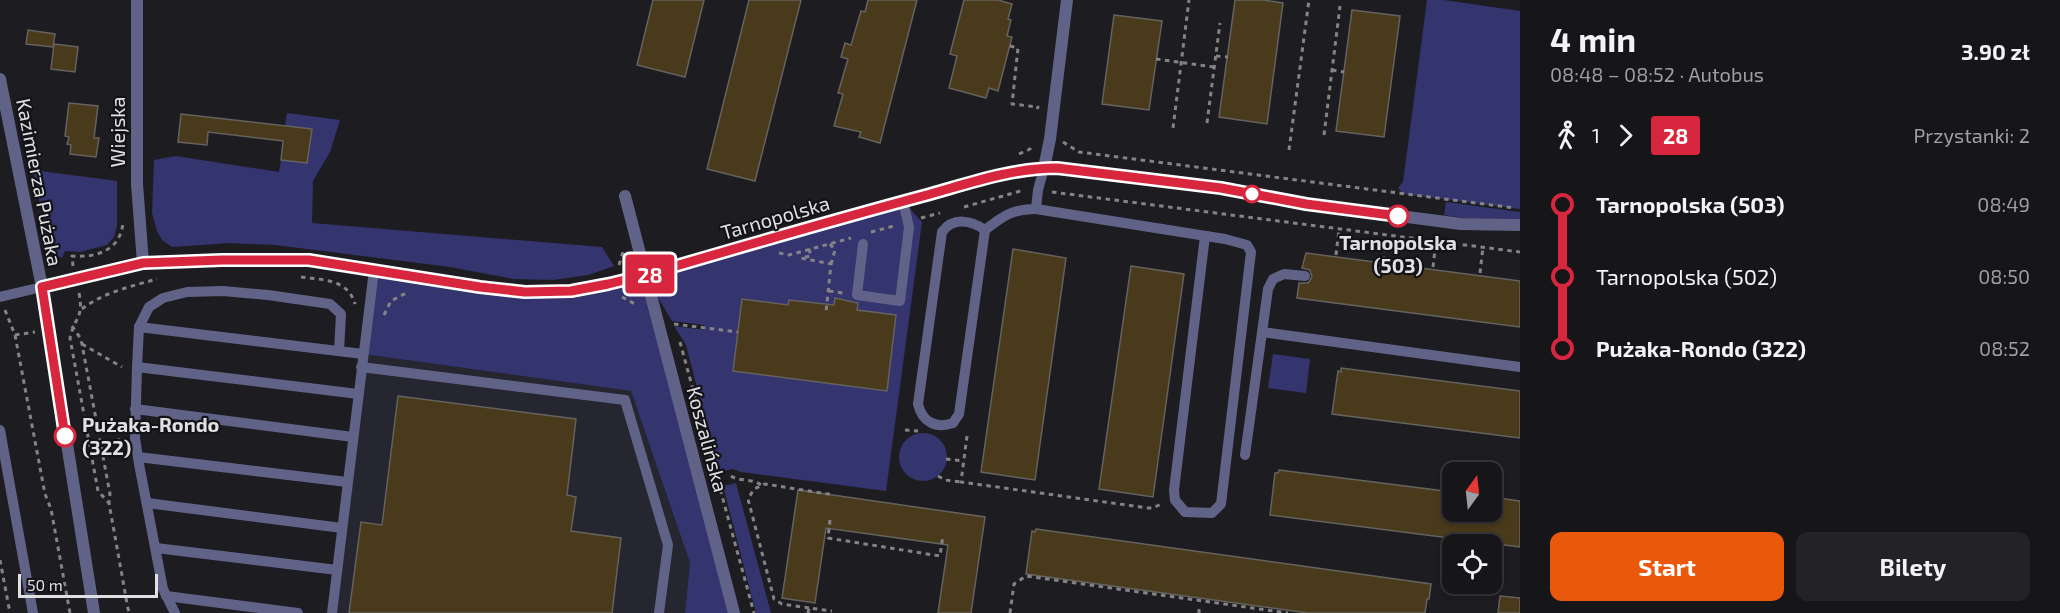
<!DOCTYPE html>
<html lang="pl">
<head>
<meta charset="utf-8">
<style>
	:root { --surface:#161619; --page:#232326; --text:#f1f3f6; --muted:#9e9fa2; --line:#353538; --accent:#ea580c }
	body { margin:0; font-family:"Exo 2",sans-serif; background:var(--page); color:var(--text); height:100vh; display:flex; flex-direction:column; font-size:22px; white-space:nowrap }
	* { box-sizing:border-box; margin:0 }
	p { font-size:20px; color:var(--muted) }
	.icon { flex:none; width:33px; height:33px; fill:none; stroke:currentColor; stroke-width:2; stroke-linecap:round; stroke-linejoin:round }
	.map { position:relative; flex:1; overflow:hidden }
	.sheet { display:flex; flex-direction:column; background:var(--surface); width:540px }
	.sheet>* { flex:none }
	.badge { padding:0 12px; border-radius:4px; font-size:21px; line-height:39px }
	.needle { width:39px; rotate:15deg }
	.fabs { position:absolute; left:1442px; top:462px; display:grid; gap:12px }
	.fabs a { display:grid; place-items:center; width:60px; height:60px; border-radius:12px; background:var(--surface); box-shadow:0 3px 9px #0003,0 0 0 2px var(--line); font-size:30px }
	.scale { position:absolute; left:18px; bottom:15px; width:140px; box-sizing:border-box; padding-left:6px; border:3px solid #e1e1e4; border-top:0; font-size:16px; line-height:21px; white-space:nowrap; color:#e1e1e4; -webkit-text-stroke:4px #141418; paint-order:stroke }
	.map>.badge { position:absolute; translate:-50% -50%; box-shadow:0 0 0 3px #fff }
	.legs { display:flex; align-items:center; gap:9px; height:66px; padding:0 30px; font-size:20px }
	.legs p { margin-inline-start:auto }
	.overview { display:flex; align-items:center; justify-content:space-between; height:102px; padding:0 30px }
	h1 { font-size:33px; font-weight:700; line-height:45px }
	.primary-button { display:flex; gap:12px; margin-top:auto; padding:12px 30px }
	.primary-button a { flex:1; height:69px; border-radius:12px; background:var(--accent); color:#fff; font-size:24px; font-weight:700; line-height:69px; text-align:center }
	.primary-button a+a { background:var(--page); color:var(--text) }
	ul { padding:0 30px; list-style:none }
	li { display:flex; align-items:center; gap:21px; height:72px; font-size:22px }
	li i { display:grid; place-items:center; width:9px; height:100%; margin:0 8px; background:currentColor }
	li i::after { content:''; width:15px; height:15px; margin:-8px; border:4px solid; border-radius:50%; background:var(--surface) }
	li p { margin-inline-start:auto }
	li:first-child i { background:linear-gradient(#0000 50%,currentColor 0) }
	li:last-child i { background:linear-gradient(currentColor 50%,#0000 0) }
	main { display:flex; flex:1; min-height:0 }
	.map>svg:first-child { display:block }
	.built { fill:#25262f }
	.green { fill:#34346f }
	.building { fill:#493a1b; stroke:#65625e; stroke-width:1.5 }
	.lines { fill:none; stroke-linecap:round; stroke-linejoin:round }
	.path { stroke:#848487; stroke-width:3; stroke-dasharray:4.5 4.5; stroke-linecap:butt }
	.service { stroke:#606387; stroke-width:10 }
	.minor { stroke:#606387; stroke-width:12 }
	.tertiary { stroke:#606387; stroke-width:12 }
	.line-1-casing { stroke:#fff; stroke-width:14 }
	.line-1 { stroke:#d7263d; stroke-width:9 }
	.stop-1-dot { fill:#fff; stroke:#d7263d; stroke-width:3 }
	.labels { text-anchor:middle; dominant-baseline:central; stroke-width:4.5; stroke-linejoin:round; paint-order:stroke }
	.street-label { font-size:20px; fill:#e1e1e4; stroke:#141418 }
	.stop-label { font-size:20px; font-weight:bold; fill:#e1e1e4; stroke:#141418 }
</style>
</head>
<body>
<main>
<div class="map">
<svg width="1520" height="613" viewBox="0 0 1520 613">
	<rect width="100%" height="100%" fill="#1d1d21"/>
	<path class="built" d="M363,354l268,37 59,172 -5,50h-353z"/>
	<g class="green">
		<path d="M1427,0h17l76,11v198l-116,-15 -6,-6 5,-6z"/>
		<path d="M287,113l53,7 -10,32 -17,29 -1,42 290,24 12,19 -26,9 -35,5 -39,-1 -64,-12 -175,-22 -46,-2 -57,4 -10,-7 -5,-9 -5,-18 2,-53 22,-4 103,16 2,-12 26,3 5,-34 -27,-3z"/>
		<path d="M33,170l84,11v45l-3,11 -7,8 -27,7 -15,-1 -3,7 -7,-3 -8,-14z"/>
		<path d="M903,201l19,21 -36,269 -145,-19 -8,-3 -14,3 -33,-127 -12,-19 31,4 -1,-5 -32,-4 -26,-43 88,335h-49l5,-50 -59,-172 -268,-37 11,-84 192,21z"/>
		<path d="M1446,202l74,10v7l-57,-1 -19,-3z"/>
		<path d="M1273,354l37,5 -4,34 -38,-5z"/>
		<circle cx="923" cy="457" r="24"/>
		<path d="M736,483l35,130h-15l-33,-127z"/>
	</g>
	<g class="building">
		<path d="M653,0h51l-19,77 -48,-12z"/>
		<path d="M749,0h52l-46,181 -48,-12z"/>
		<path d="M868,0h49l-37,143 -21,-6 2,-5 -27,-6 9,-32 -5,-1 10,-34 -7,-2 4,-14 6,2 10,-34 4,1z"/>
		<path d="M964,0h34l14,4 -4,15 3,1 -4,16 5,1 -14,54 -9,-3 -3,10 -37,-10 8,-32 -7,-2z"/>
		<path d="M1235,0h28l20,3 -16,121 -48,-7z"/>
		<path d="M1352,10l48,6 -16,121 -48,-6z"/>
		<path d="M1114,15l48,6 -13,89 -47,-6z"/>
		<path d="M28,30l27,4 -2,13 -27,-3z"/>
		<path d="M54,44l24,3 -3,25 -24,-3z"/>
		<path d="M69,103l29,3 -4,32h5l-3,19 -26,-3 1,-9 -4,-1 2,-7 -4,-1z"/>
		<path d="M181,114l131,15 -5,34 -26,-3 2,-19 -75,-9 -1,13 -29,-3z"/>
		<path d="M1013,249l53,9 -31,222 -54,-8z"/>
		<path d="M1306,253l214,28v46l-223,-29 2,-15h9l4,-6 -2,-7 -8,-2z"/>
		<path d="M1131,266l53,8 -31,223 -54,-8z"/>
		<path d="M835,298l23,5 -1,7 39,5 -9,76 -154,-20 9,-72 46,6 1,-5 45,5z"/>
		<path d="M1341,368l179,23v47l-188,-24 6,-43 3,1z"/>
		<path d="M398,396l178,23 -9,76 9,2 -5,34 50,7 -9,75h-263l12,-91 21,3z"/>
		<path d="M1279,470l173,22v20h39v-15l29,4v46l-250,-32 5,-42h3z"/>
		<path d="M798,490l187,27 -14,96h-33l10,-68 -122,-17 -11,75 -33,-5z"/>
		<path d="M1036,529l395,55 -2,15h-2l-2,14h-117l-282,-39 6,-43 3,1z"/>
		<path d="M1500,596l20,2v15h-22z"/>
	</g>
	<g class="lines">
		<g class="path">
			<path d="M1010,46l8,2 -6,56 26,3 -1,2"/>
			<path d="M1216,56l12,1"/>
			<path d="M1156,59l58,8"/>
			<path d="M1332,70l12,2"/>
			<path d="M1207,123l13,-100"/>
			<path d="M1173,128l16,-128"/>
			<path d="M1324,135l16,-129"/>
			<path d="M1063,142l16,10 436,56"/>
			<path d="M1289,150l20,-150"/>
			<path d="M1019,154l11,-5 2,-5"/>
			<path d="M1052,192l468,60"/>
			<path d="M964,207l60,-17"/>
			<path d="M921,218l19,-5"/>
			<path d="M871,232l23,-6"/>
			<path d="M830,244l5,6 -4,14"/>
			<path d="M809,249l2,7 -10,2 30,6 -5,48"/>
			<path d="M779,253l10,2 62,-17"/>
			<path d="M1336,255l3,-26"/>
			<path d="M1384,261l3,-26"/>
			<path d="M619,265l4,-13"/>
			<path d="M73,266l-1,-10c25,2 49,-6 51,-34"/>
			<path d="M1433,267l3,-26"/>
			<path d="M1480,273l3,-26"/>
			<path d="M301,277c22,3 47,2 54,27"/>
			<path d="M829,291l14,2"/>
			<path d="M79,293c5,25 -4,23 -9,45l28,153 11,12"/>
			<path d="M622,297l15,8"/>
			<path d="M82,309c20,-16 50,-23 75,-30"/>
			<path d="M5,310l10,25 30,159 6,15 19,104"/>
			<path d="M384,315l7,-14 17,-9"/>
			<path d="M674,324l64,8"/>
			<path d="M72,326l9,13 29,155 -1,9 19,106 2,4"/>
			<path d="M15,335l20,-3"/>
			<path d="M680,342l74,271"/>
			<path d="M82,344l40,23"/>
			<path d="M905,430l13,1"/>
			<path d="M967,436l-6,46 187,26h5l8,-4"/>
			<path d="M101,451l19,-12"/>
			<path d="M946,459l18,2"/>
			<path d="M731,476c9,6 21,2 30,9"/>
			<path d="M938,476l7,4 16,2"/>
			<path d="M830,520l-2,18 112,18 3,-21"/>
			<path d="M0,560l10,53"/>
			<path d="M809,608l-27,-4 -8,-5 -26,-100 6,-10 11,-5 69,11"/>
			<path d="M808,613l1,-5 23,3"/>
			<path d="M1010,613l4,-29 12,-8 262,37"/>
			<path d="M1199,613v-4"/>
		</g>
		<g class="service">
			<path d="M1044,168l-6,22 -2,19 189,30 22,6 4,7 -30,252 -9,9 -27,-1 -10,-12 -1,-10 31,-254"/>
			<path d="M985,230c-14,-10 -32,-13 -43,2l-24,172c4,18 18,25 35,19l6,-9 26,-184c18,-14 27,-21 51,-21"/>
			<path d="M863,244l-6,51 43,6 9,-74 -6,-26"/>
			<path d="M0,297l42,-10"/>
			<path d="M139,327l10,-20 14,-9 24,-6 36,-1 45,4 62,9 11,10 -2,37"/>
			<path d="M1262,332l258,35"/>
			<path d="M137,367l2,-40 224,27"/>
			<path d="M361,367l264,33 43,145 -9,68"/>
			<path d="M135,409l218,28"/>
			<path d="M0,430l33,183"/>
			<path d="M1245,455l23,-166 5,-10 11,-5 21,2"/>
			<path d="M138,457l209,25"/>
			<path d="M147,503l195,25"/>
			<path d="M156,548l181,22"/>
			<path d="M166,596l132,17"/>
			<path d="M175,613l-12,-24 -24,-125 -4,-26 2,-71 221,27"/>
			<path d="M332,613l42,-343"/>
		</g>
		<g class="minor">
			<path d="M1044,168l6,-29 17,-139"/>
			<path d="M625,196l109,417"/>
			<path d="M143,263l119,-4 47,1 170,27 46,5 46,-1 37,-7 37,-9 221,-64 147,-40 44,-3 164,20 79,15 161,21 59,1"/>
		</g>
		<g class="tertiary">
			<path d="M0,79l42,208 52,326"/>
			<path d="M42,287l101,-24 -6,-79v-184"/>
		</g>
	</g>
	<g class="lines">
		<defs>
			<path id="line-1" d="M65,436l-23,-149 101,-24 79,-3h87l171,27 45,5 46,-1 37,-7 37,-9c92,-27 185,-54 278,-79 44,-12 88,-28 134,-28l164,20 85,16 92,12"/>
		</defs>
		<use href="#line-1" class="line-1-casing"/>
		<use href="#line-1" class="line-1"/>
	</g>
	<g class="stop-1-dot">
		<circle cx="1252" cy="194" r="8"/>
		<circle cx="1398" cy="216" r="10"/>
		<circle cx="65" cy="436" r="10"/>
	</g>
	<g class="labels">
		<g class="street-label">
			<text transform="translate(117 132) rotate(-90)">Wiejska</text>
			<text transform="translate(40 182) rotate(79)">Kazimierza Pużaka</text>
			<text transform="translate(775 217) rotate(-16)">Tarnopolska</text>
			<text transform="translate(708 439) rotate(75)">Koszalińska</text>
		</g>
		<g class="stop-label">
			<text x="1398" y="242">Tarnopolska<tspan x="1398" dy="23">(503)</tspan></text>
			<text x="82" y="424" text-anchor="start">Pużaka-Rondo<tspan x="82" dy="23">(322)</tspan></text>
		</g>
	</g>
</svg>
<div class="fabs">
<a><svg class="needle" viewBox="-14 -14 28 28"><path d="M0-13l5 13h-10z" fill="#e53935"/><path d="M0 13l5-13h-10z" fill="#9e9fa2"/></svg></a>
<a><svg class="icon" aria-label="locate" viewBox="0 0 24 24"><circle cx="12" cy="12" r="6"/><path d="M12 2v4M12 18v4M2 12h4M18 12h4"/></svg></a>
</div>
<div class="scale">50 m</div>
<b class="badge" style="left:650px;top:274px;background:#d7263d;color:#fff">28</b>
</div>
<section class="sheet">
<div class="overview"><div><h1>4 min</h1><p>08:48 – 08:52 · Autobus</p></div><b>3.90 zł</b></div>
<div class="legs"><svg class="icon" aria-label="walk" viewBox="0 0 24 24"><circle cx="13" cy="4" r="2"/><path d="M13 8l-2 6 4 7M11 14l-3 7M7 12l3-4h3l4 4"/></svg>1<svg class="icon" aria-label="forward" viewBox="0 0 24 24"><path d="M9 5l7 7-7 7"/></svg><b class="badge" style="background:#d7263d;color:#fff">28</b><p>Przystanki: 2</p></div>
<ul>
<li><i style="color:#d7263d"></i><b>Tarnopolska (503)</b><p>08:49</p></li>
<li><i style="color:#d7263d"></i><span>Tarnopolska (502)</span><p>08:50</p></li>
<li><i style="color:#d7263d"></i><b>Pużaka-Rondo (322)</b><p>08:52</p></li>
</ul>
<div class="primary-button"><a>Start</a><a>Bilety</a></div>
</section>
</main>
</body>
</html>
